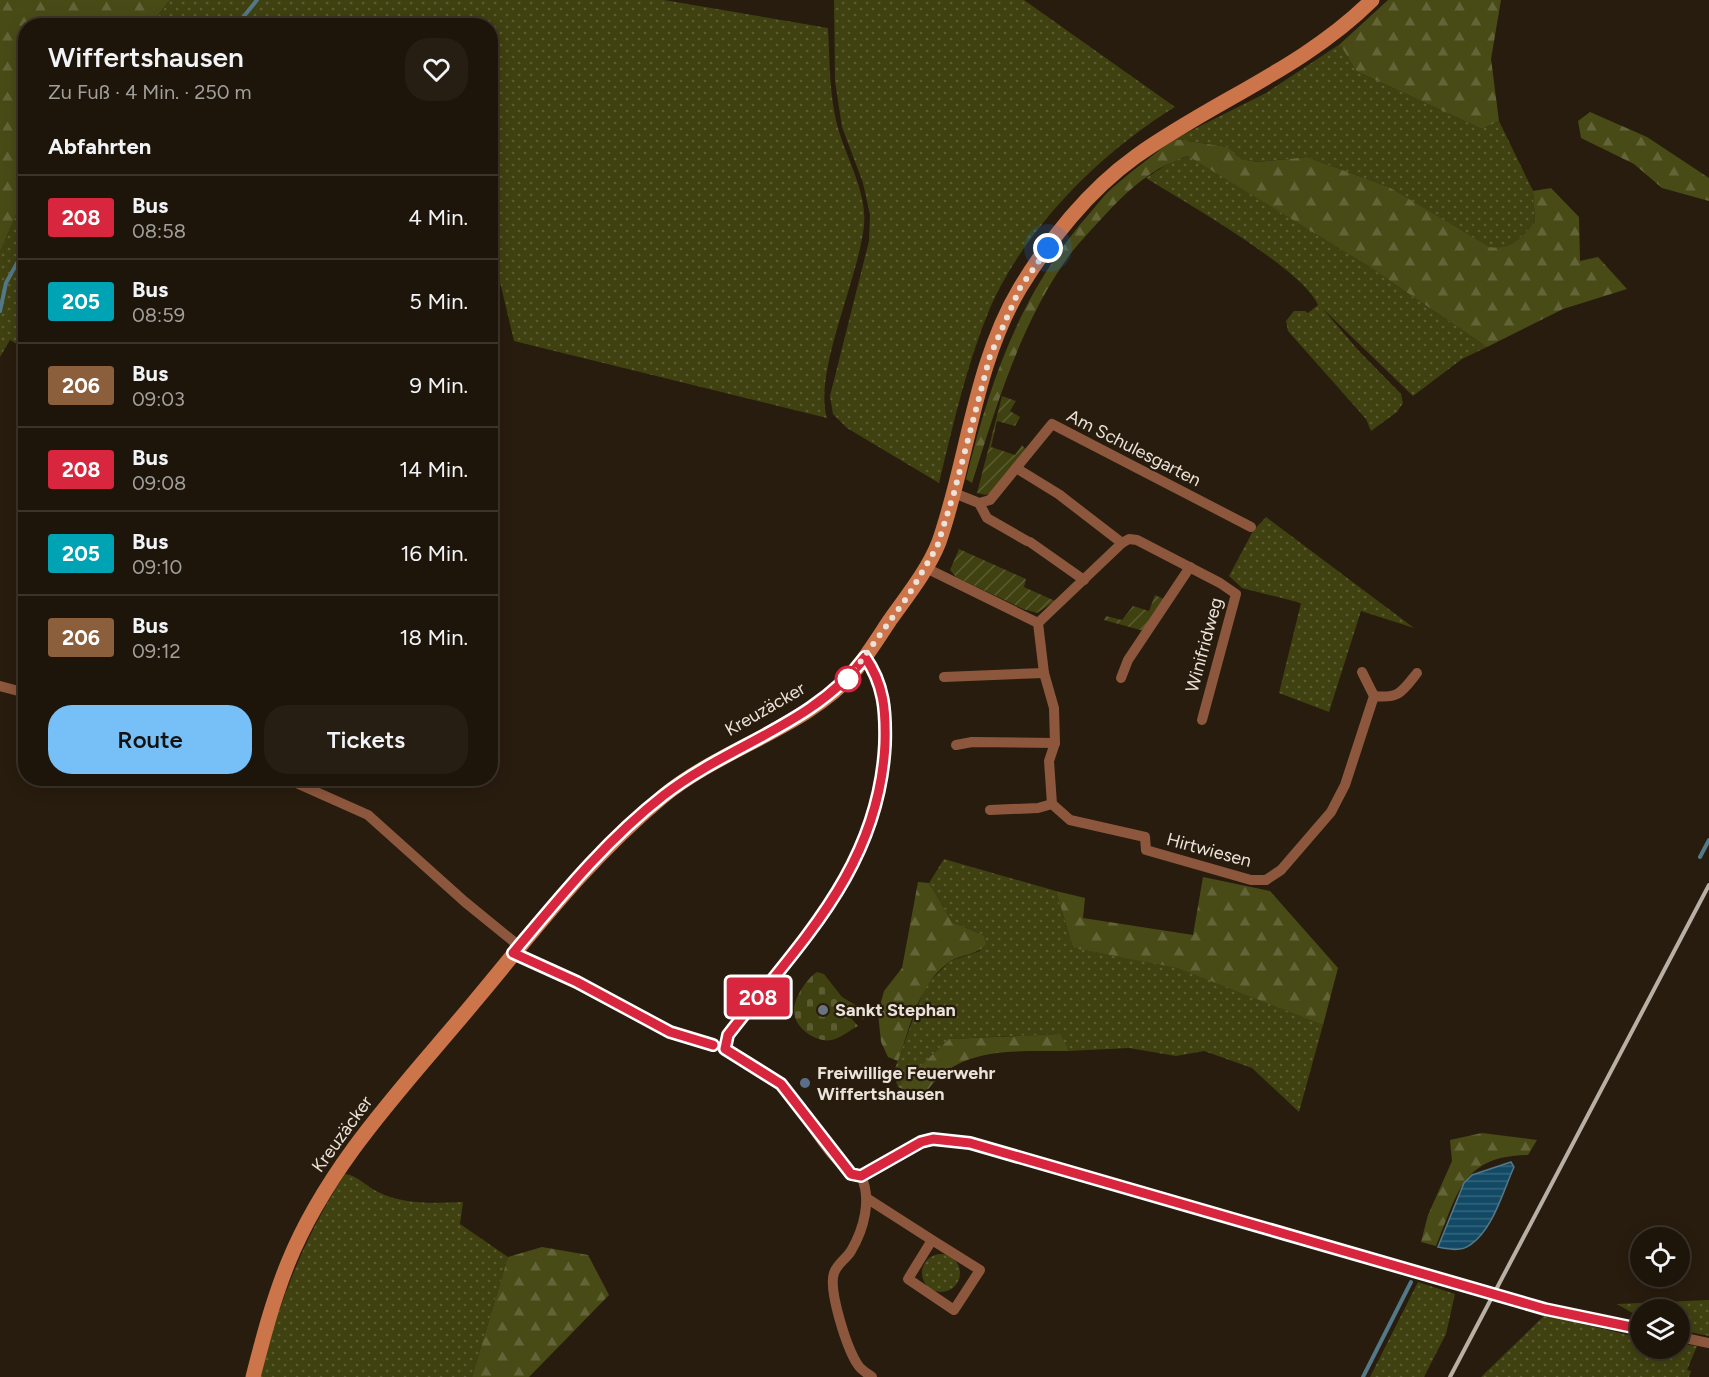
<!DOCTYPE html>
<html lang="de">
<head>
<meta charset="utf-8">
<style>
	:root { --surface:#1e150a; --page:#261e13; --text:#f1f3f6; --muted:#a19f9c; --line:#3c342b; --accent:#76c0f7 }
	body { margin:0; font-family:Figtree,sans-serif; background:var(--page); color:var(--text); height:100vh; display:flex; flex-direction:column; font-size:22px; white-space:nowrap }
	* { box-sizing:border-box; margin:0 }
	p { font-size:20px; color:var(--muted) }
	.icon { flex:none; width:33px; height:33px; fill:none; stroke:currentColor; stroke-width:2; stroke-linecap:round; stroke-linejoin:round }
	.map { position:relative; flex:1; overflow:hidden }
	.panel { position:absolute; left:18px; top:18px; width:480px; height:768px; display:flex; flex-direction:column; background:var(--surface); border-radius:24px; box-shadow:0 3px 15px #0003,0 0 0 2px var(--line) }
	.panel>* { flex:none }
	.badge { padding:0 12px; border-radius:4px; font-size:21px; line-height:39px }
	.controls { position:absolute; left:1630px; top:1227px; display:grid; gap:12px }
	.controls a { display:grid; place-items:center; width:60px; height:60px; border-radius:50%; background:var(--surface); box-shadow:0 3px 15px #0003,0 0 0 2px var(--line); font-size:30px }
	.you { position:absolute; width:30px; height:30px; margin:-15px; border:4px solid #fff; border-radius:50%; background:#1a73e8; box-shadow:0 0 0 9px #1a73e833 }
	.map>.badge { position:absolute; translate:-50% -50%; box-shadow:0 0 0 3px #fff }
	h2 { padding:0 30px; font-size:22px; line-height:54px }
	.round { display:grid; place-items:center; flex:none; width:63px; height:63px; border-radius:24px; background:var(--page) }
	.headline { display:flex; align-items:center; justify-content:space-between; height:102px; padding:0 30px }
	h1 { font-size:28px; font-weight:600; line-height:45px }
	.action { display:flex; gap:12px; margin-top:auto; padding:12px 30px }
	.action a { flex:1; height:69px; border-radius:24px; background:var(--accent); color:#111; font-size:24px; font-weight:600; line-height:69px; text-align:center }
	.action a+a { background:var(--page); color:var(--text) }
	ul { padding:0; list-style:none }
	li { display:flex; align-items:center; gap:18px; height:84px; padding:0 30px; border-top:2px solid var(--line) }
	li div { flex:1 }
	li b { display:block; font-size:22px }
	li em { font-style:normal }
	li .badge { min-width:66px; font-weight:700; text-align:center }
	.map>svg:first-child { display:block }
	.grass { fill:url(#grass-dots) }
	.forest { fill:url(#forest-firs) }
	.cemetery { fill:url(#cemetery-stones) }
	.garden { fill:url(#garden-furrows) }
	.water { fill:url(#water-rules); stroke:#537888; stroke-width:1.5 }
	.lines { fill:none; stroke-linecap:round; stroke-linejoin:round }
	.stream { stroke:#537888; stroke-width:4 }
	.street { stroke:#8d573d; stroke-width:10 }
	.secondary { stroke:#cc754a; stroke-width:15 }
	.rail { stroke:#b9b0a5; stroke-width:4 }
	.line-casing { stroke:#fff; stroke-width:14 }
	.line { stroke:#d7263d; stroke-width:9 }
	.walk { stroke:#ebe3d9; stroke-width:6; stroke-dasharray:0 10.8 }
	.stop-dot { fill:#fff; stroke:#d7263d; stroke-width:3 }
	.worship-dot { fill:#6b7280; stroke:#281c0e; stroke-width:2 }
	.service-dot { fill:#5c6f8a; stroke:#281c0e; stroke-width:2 }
	.labels { text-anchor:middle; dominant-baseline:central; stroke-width:4.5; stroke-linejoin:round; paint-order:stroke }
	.street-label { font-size:18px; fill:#ebe3d9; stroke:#281c0e }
	.poi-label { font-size:18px; font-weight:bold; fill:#ebe3d9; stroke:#281c0e; text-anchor:start }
</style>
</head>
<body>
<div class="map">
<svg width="1709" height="1377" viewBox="0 0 1709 1377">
	<defs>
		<pattern id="grass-dots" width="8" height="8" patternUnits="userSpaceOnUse" patternTransform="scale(1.5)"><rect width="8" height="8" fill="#3f4110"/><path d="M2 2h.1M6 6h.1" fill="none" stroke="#5b5c32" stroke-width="1.8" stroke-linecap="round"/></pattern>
		<pattern id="forest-firs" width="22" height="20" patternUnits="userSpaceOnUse" patternTransform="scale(1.5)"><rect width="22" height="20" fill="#494b17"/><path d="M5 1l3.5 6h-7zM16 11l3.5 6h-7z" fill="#636538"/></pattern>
		<pattern id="cemetery-stones" width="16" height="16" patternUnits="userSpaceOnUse" patternTransform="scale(1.5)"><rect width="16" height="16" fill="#3f4110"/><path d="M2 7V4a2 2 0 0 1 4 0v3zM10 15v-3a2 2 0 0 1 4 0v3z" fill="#5b5c32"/></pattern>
		<pattern id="garden-furrows" width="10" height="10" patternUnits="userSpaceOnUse" patternTransform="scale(1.5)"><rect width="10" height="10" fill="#3f4110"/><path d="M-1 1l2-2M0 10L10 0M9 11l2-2" fill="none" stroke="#5b5c32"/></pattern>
		<pattern id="water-rules" width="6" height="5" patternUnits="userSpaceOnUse" patternTransform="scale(1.5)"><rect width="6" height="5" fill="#124a66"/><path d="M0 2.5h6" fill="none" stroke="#35647b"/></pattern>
	</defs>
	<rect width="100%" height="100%" fill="#281c0e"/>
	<g class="grass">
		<path d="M170,0h494l164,28c2,33 1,68 10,100 9,32 29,64 26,97 -5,53 -51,148 -37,193l-313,-77 -19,-80 -4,-1 -1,-234h-339z"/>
		<path d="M834,0h190l151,107c-74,45 -150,121 -185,201 -23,55 -37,117 -51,175l-92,-55 -14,-14 -3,-18 39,-155 1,-26 -7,-32 -21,-56 -7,-46z"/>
		<path d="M1340,44l16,27 126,58 17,-8 34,70 2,31c-15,16 -23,29 -46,26l-100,-61 -82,-30 -49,5 -19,-3 -11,-12 -54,-8 92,-46z"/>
		<path d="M1189,156l179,110 119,81 -25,12 -49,37 -90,-87 35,41 43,44 2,9 -6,9 -26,19 -5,-12 -78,-88 -2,-10 8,-10h11l3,2 10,-8c-14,-35 -135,-104 -172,-127l26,-17z"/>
		<path d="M25,194v155l-15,-9 -10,17v-105z"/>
		<path d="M1266,517l148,111 -53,-17 -32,101 -50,-19 22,-90 -59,-15 -13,-12 24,-45z"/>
		<path d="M944,859l112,32 17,57 105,19 145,58 -24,87 -47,-44 -48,-17 -28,5 -47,-8 -60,3 -10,-17 -110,5 -51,48 -5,-13 32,-88 25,-25 30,-10 3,-16 -31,-13 -23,-39z"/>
		<path d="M345,1174c12,1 22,13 33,18 26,13 57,11 85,10l-3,22 48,33 -36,120h-213c21,-75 43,-137 86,-203z"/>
		<circle cx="941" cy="1273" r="19"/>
		<path d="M1418,1282l37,12 -9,40 -22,43h-54z"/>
		<path d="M1709,1300v36l-29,-6v-20h-39v8l-24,-14z"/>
		<path d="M1545,1315l96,23v10h39v-4l17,2 -10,24 4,1 -2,6h-208z"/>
	</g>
	<g class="forest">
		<path d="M0,0h170l-19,25 -125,1 -1,168 -25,58z"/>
		<path d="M1388,0h113l-10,59 8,62 -17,8 -126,-58 -16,-27z"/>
		<path d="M1590,112l57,25 62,41v23l-47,-13 -28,-24 -53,-26 -3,-17z"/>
		<path d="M1174,139l54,8 12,12 18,3 49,-5 82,30 100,60c23,4 31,-9 46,-25l-2,-31 18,-3 28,29 1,44 18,-4 29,32 -64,20 -76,38 -119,-81 -180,-110c-34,10 -60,34 -84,60 -11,12 -23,24 -33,37 -50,68 -74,151 -99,230l-6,-4c24,-99 55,-187 123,-265 9,-10 17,-22 28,-30 18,-16 38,-30 57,-45z"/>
		<path d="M1203,877l67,14 68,77 -15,57 -145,-57 -105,-20 -17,-57 29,7 -2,20 110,17z"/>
		<path d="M918,882l11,1 23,39 31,13 3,9c-10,12 -25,10 -37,18 -32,24 -38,63 -51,99l-10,-4 -7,-15 -3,-29 6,-22 18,-23z"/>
		<path d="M1060,1034l9,17c-55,1 -114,-7 -146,46l-25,-10 51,-48z"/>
		<path d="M1482,1133l55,7 -9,15c-67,1 -70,39 -92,91l-15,-4 7,-27 24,-54 -2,-21z"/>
		<path d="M542,1247l46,8 21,40 -80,82h-57l36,-120z"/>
	</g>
	<path class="cemetery" d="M817,972l7,2 18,23 20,12 -2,3 4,5 -1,3 -7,-9 -6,6 8,9c-8,4 -17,12 -26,14 -15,3 -37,-11 -38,-28 -1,-13 13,-34 23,-40z"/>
	<g class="garden">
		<path d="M1002,396l14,5 -6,10 10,6 -5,9 -18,-5 -6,26 24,8 7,-10 4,5 -32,41 -8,4 -9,-2z"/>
		<path d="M959,549l67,30 -2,8 31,14 -18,12 -14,-4 -67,-32 -6,-7z"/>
		<path d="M1155,595l11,5 -22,31 -40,-11 2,-4 16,4 11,-14 16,5z"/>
	</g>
	<path class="water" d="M1511,1162l3,5c-11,24 -21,63 -44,78 -9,7 -22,4 -32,2l26,-64 8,-8z"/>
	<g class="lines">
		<g class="stream">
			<path d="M236,26l21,-26"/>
			<path d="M0,311l6,-28 20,-36"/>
			<path d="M1700,857l9,-17"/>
			<path d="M1363,1377l48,-95"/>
		</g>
		<g class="street">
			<path d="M1016,468l44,27"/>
			<path d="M954,493l25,10 11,-3 62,-76 199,103"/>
			<path d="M1061,496l61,47"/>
			<path d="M979,503l8,15 40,23"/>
			<path d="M1030,542l54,38"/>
			<path d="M926,568l112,55 6,50 10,35 1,35 -6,18 3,43 18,16 75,17 1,13 105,30h15l15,-10 50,-58 14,-27 29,-89 -12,-24"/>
			<path d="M1038,623l84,-80 7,-4 8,1 83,43 16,11 -34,126"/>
			<path d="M944,677l100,-4"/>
			<path d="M1121,678l7,-18 62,-93"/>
			<path d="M0,686l26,7"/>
			<path d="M1374,696c25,3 28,-4 43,-23"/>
			<path d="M956,745l16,-3 83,1"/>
			<path d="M285,778l83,37 97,87 54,44"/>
			<path d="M990,810l48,-2 14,-4"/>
			<path d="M513,953c53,23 102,53 154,77 18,9 39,11 57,18 15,6 30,17 43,25 34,22 59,94 94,103 11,23 3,53 -10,75 -5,8 -14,13 -17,22 -6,17 13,76 24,92 3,5 9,8 14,12"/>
			<path d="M725,1049l3,-14c72,-93 151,-166 157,-291 1,-33 -1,-60 -20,-87"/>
			<path d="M861,1176l60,-34 12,-3 37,4 575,166 96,20"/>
			<path d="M868,1199l64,41 -24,39 46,31 26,-40 -48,-30"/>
			<path d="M1680,1337l29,6"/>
		</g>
		<path class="secondary" d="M253,1377c10,-39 20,-77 35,-114 41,-101 119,-180 187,-262 61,-73 112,-141 186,-203 56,-48 146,-71 192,-125 14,-17 25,-35 37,-53 17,-24 38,-50 49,-78 29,-83 35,-177 81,-254 29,-48 69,-98 115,-131 76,-55 169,-89 237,-157"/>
		<path class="rail" d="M1450,1377l259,-492"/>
	</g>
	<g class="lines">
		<defs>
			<path id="line" d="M713,1045l-43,-13 -93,-50 -64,-29c47,-56 93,-113 151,-158 64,-50 151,-71 201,-138 19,27 21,54 20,87 -6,124 -86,199 -157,291l-3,14 56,35 70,90 10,2 60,-34 12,-3 37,4 575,166 96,20"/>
		</defs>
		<use href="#line" class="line-casing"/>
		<use href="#line" class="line"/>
		<path class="walk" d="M848,679l60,-83 29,-49 17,-54 36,-137 30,-68 28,-40"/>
	</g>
	<circle class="stop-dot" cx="848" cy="679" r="12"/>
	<circle class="worship-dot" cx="823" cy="1010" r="6"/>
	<circle class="service-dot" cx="805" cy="1083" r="6"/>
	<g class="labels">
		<g class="street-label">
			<text transform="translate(1134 448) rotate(27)">Am Schulesgarten</text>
			<text transform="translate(1204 645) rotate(-75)">Winifridweg</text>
			<text transform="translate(765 709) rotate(-30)">Kreuzäcker</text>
			<text transform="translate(1209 850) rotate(15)">Hirtwiesen</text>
			<text transform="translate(342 1134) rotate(-54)">Kreuzäcker</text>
		</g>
		<g class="poi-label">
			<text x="835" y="1010">Sankt Stephan</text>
			<text x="817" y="1073">Freiwillige Feuerwehr<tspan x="817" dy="21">Wiffertshausen</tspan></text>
		</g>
	</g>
</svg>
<div class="controls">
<a><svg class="icon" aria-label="locate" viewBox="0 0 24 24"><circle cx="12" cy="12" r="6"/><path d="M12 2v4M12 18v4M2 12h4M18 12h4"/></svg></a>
<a><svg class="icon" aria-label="layers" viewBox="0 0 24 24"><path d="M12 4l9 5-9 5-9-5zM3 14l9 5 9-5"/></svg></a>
</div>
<div class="you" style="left:1048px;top:248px"></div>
<b class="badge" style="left:758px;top:997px;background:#d7263d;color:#fff">208</b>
<section class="panel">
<div class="headline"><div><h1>Wiffertshausen</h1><p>Zu Fuß · 4 Min. · 250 m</p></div><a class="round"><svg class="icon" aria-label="heart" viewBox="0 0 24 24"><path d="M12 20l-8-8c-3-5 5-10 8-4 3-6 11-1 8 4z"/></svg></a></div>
<h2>Abfahrten</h2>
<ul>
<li><span class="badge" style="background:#d7263d;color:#fff">208</span><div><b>Bus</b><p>08:58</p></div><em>4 Min.</em></li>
<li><span class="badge" style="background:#00a3b4;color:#fff">205</span><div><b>Bus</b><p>08:59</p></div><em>5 Min.</em></li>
<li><span class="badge" style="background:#8b5e3c;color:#fff">206</span><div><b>Bus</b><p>09:03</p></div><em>9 Min.</em></li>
<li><span class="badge" style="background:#d7263d;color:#fff">208</span><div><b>Bus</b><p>09:08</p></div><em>14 Min.</em></li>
<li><span class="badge" style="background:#00a3b4;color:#fff">205</span><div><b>Bus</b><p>09:10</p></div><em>16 Min.</em></li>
<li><span class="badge" style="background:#8b5e3c;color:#fff">206</span><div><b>Bus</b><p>09:12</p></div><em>18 Min.</em></li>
</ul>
<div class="action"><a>Route</a><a>Tickets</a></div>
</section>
</div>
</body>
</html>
